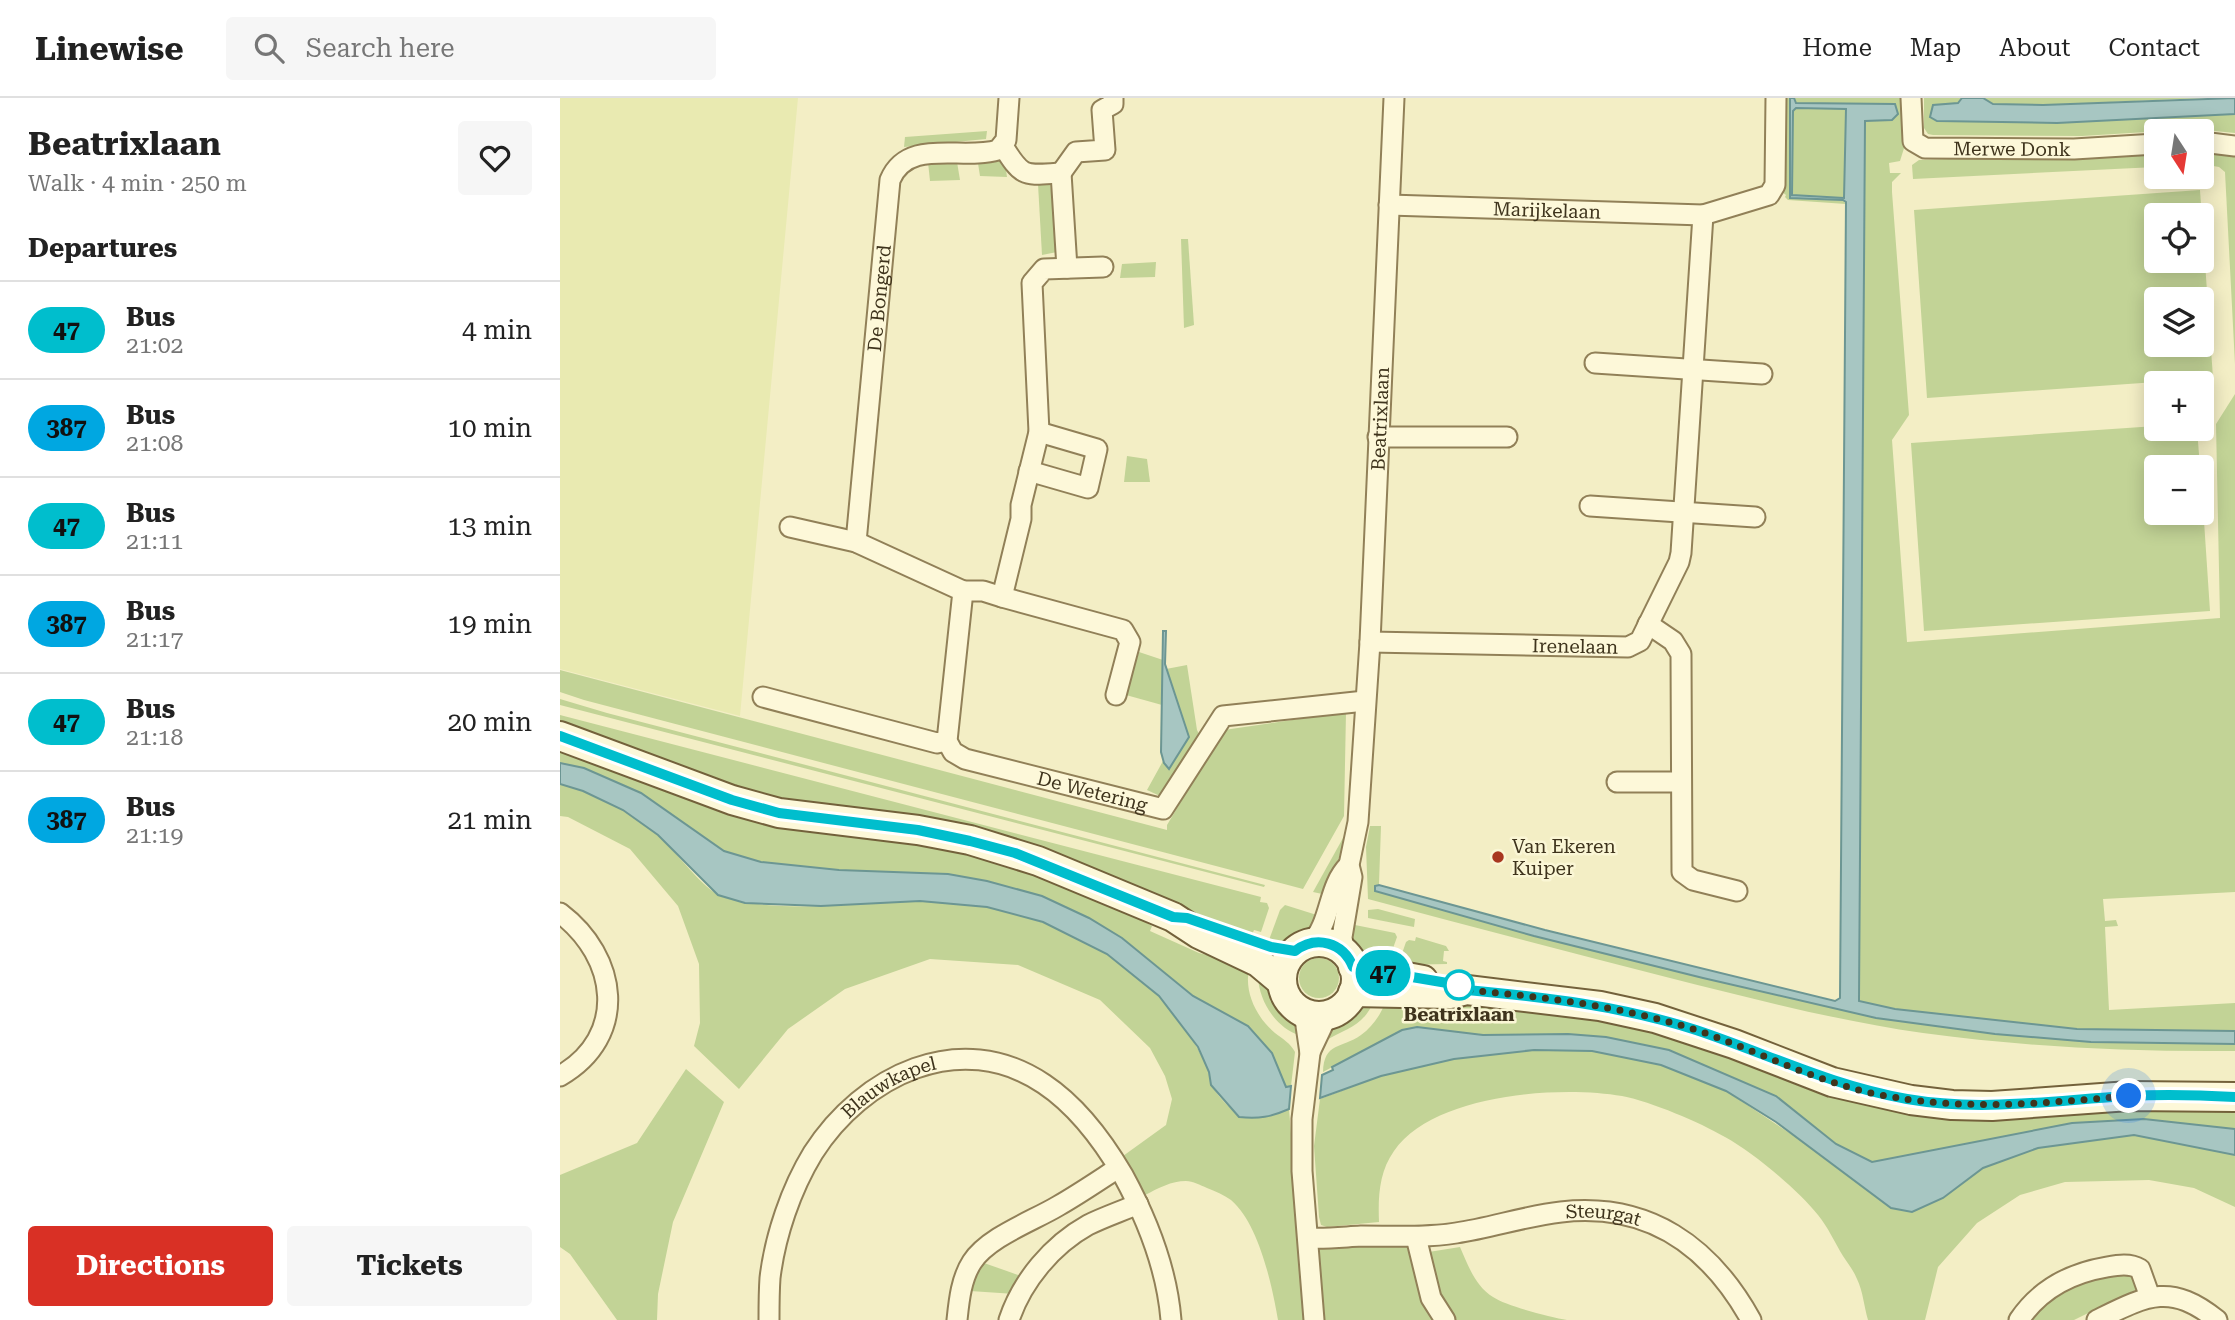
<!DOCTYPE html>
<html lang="en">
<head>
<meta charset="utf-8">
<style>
	:root { --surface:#fff; --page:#f6f6f6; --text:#222; --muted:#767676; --line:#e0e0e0; --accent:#d93025 }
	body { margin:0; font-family:"Roboto Serif",serif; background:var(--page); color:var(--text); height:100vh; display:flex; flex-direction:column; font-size:26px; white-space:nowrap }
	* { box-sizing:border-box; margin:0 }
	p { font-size:23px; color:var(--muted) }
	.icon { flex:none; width:38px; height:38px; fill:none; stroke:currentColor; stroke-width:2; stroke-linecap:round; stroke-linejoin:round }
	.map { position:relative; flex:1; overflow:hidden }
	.details { display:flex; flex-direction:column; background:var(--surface); width:560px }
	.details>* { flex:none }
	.badge { padding:0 14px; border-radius:23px; font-size:24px; line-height:46px }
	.needle { width:46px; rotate:168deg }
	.buttons { position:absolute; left:1584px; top:21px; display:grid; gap:14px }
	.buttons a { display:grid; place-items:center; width:70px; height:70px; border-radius:7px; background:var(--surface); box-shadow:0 4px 18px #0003; font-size:35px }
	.you { position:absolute; width:35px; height:35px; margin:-18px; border:5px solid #fff; border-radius:50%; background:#1a73e8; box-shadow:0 0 0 10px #1a73e833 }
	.map>.badge { position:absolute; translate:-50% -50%; box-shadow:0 0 0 4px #fff }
	h2 { padding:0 28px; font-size:26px; line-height:63px }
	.round { display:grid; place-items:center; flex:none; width:74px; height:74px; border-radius:7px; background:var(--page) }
	.headline { display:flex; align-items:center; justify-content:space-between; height:119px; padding:0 28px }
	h1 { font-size:33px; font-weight:700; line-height:52px }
	.button { display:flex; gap:14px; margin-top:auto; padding:14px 28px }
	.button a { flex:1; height:80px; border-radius:7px; background:var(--accent); color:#fff; font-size:28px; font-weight:700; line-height:80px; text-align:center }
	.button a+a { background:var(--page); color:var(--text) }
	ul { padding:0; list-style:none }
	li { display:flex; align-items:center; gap:21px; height:98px; padding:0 28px; border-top:2px solid var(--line) }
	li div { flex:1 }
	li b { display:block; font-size:26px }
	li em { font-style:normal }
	li .badge { min-width:77px; font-weight:700; text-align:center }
	header { display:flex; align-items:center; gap:42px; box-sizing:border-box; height:98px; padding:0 35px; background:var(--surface); border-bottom:2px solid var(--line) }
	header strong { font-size:33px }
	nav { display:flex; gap:38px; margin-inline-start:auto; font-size:24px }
	.search { width:490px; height:63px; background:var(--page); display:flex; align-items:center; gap:18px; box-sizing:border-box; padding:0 24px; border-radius:7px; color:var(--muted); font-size:26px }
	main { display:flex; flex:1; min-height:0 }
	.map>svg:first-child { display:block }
	.farmland { fill:#e9eab1 }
	.green { fill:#c2d396; fill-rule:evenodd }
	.water { fill:#a7c6c2; stroke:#6c9693; stroke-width:2; fill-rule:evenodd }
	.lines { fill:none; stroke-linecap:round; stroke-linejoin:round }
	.minor-casing { stroke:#918058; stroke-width:23 }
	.secondary-casing { stroke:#73613b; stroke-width:32 }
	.minor { stroke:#fdf8d9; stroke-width:19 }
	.secondary { stroke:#fdf8d9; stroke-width:28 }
	.line-casing { stroke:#fff; stroke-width:16 }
	.line { stroke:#00becd; stroke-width:10 }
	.walk { stroke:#3f341d; stroke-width:7; stroke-dasharray:0 12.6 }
	.poi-dot { fill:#a83720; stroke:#faf6d5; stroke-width:2.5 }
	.stop-dot { fill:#fff; stroke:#00becd; stroke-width:3.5 }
	.labels { text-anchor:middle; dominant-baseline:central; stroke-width:5; stroke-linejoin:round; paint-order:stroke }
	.street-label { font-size:19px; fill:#3f341d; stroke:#faf6d5 }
	.poi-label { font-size:19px; fill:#3f341d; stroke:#faf6d5; text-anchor:start }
	.stop-label { font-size:19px; font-weight:bold; fill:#3f341d; stroke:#faf6d5 }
</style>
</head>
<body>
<header>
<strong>Linewise</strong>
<div class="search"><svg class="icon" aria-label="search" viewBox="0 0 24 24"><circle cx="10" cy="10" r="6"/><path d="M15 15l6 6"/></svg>Search here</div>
<nav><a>Home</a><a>Map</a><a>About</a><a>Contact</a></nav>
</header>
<main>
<section class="details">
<div class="headline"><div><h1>Beatrixlaan</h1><p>Walk · 4 min · 250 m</p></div><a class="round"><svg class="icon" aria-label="heart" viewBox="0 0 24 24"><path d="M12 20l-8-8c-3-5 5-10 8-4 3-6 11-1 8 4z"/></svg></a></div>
<h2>Departures</h2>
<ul>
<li><span class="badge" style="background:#00becd;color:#111">47</span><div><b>Bus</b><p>21:02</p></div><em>4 min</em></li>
<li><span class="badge" style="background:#00a7e1;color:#111">387</span><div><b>Bus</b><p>21:08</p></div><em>10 min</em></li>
<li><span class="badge" style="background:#00becd;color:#111">47</span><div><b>Bus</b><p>21:11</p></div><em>13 min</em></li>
<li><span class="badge" style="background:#00a7e1;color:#111">387</span><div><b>Bus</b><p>21:17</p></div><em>19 min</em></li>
<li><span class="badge" style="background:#00becd;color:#111">47</span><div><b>Bus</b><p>21:18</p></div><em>20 min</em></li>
<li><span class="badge" style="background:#00a7e1;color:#111">387</span><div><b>Bus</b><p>21:19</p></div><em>21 min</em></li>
</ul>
<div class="button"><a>Directions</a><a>Tickets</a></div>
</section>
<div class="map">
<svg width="1675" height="1222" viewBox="0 0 1675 1222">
	<rect width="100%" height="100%" fill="#f3eec5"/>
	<path class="farmland" d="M0,0h238l-58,618 -180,-47z"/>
	<g class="green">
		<path d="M1222,0h8v99l53,3 3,4 -58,-4 -3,-3 1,-2 -5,-4z"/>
		<path d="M1234,0h110l1,47 -5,16 -11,2 1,10h11l-9,9v10l17,223 -17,25 15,202 313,-24 -4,-194 19,-30v498l-132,7 2,22 11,-1 2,6 -13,1 4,83 126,-7v28l-158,-2 -182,-20 -36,-8 6,-881h27l6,-6 -3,-10 -99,-1z"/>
		<path d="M1364,0h38l-3,5 -26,2 194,15 108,-6v19l-40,-4 -113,7 -149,-1 -5,-1 -4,-6z"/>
		<path d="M1423,0h219l-159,7 -50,-1z"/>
		<path d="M1236,10l50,1v86l-2,3 -52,-3 1,-84z"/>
		<path d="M427,33l-1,8 -82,8 1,-10z"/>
		<path d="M1642,50l33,4v212l-10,-192 -6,-5 -17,-3z"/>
		<path d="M1596,53v16l-243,12 -1,-14 7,-5 29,-1 1,-4z"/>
		<path d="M444,58l3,21 -27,-1 -3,-19z"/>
		<path d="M368,64h29l3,18 -30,1z"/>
		<path d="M490,83l7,71 -15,3 -4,-71z"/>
		<path d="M1640,92l13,188 -286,20 -13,-188zM1596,117h46v46h-46zM1642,201v46h-46v-46z"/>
		<path d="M621,141h7l6,86 -10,3z"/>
		<path d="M596,164l-1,15 -35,1 2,-14z"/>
		<path d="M1596,328v3h41l3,38h-44v46h46v-22l8,120 -286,20 -13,-188z"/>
		<path d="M567,358l20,3 3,23h-26z"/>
		<path d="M579,554l24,8 -1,45 -36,-10z"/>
		<path d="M627,567l10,65 3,6 -40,60 -13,-6 16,-29 26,-23 -23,-69z"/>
		<path d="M0,572l607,160v-5l57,-95 122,-18 -2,104 -41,73 -719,-189 -24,-8z"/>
		<path d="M0,601l47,14 658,172 -1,2 -704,-182z"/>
		<path d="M0,617l701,182 -1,5 7,1 2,5 -8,24 -7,-2 -2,5 -84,-30 -397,-103 -211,-75z"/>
		<path d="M0,646l420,107 138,56 34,19 -2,5 49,22 36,9 14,7c-5,24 8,49 26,64 8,6 15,10 20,19l-4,34 -5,1 -14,-34 -24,-27 -55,-30 -71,-58 -33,-20 -47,-22 -55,-15 -39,-7 -109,-4 -78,-8 -37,-11 -83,-58 -57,-25 -24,-5z"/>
		<path d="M0,686c35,10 70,27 98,51 16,14 46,56 65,62 62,18 131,5 195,4 87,-1 178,32 241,94 17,17 40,52 49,75 2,5 1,11 4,15 5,12 19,23 27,32 20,2 32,0 50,-8l17,211h-28c-6,-35 -19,-96 -47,-120 -7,-5 -16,-9 -24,-12 -7,-3 -14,-7 -21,-7 -15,0 -27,7 -41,14l-22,-39 43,-31 6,-26 -7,-23 -15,-28 -50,-48 -82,-35 -88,-6 -85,30 -57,40 -49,60 -45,-43 6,-23 -1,-59 -21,-58 -48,-57 -62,-32 -8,-1z"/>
		<path d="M810,728h11l-2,58 -4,2v5l159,45 169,42 173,40 119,16 96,8 144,2v7c-104,1 -208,-4 -312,-18 -85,-12 -169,-34 -253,-55 -101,-26 -202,-52 -302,-79l-2,-52z"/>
		<path d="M783,740l2,1 -18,56 -14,-3z"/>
		<path d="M725,807l35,11c-15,20 -24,30 -51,24l11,-30z"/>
		<path d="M818,811l37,10 -1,8 -46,-9v-8z"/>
		<path d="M790,826l45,9 2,4 -11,31c-29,-13 -34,-9 -36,-44z"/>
		<path d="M856,839l30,9 3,5h-5l-1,10 4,1v2l-49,1 8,-23 3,-2 6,1z"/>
		<circle cx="759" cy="880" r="20"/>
		<path d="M698,879l18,9c7,18 19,30 23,49 -23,-7 -40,-34 -41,-58z"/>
		<path d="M815,900c-11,29 -27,29 -50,43l6,-18 30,-21z"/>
		<path d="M913,902l139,17 260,85 363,3v24l-91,-10 -72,4 -200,39 -36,-18 -60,-48 -107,-46 -63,-13 -38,-3 -85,1 -66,-8 -15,3 -79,42c1,-30 18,-23 38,-37 11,-8 19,-19 24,-32z"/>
		<path d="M974,952l58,1 69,14 65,26 65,43 152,64 40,-30 55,-20 96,-13 101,20v52l-41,-19 -45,-8 -84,2 -45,13 -43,28 -39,44 -13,53h-57c-4,-13 -5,-29 -11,-41 -3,-8 -9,-15 -14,-23 -8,-13 -15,-29 -25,-41 -20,-25 -64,-62 -93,-78 -26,-15 -73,-35 -103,-41 -63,-11 -189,-2 -228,55 -15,21 -16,46 -15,71l-52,5 -6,-2 -2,-8 -5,-71 6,-47 61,-23 73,-17z"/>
		<path d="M126,971l38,33 -51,120 -15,72 -1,26h-40l-47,-66 -10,-7v-72l77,-32z"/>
		<path d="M845,1144l5,13 50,-8c8,18 15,39 33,50 13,9 57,20 74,23h-246l-6,-76z"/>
		<path d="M424,1165l40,14 -9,17 -45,-3 5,-15z"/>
		<path d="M1541,1175l33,1 4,9 -3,7 -61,30h-46l29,-29z"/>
	</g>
	<g class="water">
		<path d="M1230,0h4l2,5 99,1 3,10 -6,6 -27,1 -6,880 36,8 182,20 158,2v13l-144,-2 -96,-8 -119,-16 -173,-40 -169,-42 -159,-45v-5l4,-1 166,45 290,71 5,-3 6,-796 -3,-2 -53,-2zM1236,10l50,1 -2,89 -52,-3 1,-84z"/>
		<path d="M1402,0h21l10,6 50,1 192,-7v16l-178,9 -120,-2 -7,-4 3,-12 25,-2z"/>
		<path d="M603,533h3l-1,33 24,73 -20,32 -5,-6 -3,-11z"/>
		<path d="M0,665l24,5 57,25 83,58 37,11 78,8 109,4 39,7 55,15 47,22 33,20 71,58 55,30 24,27 14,34 5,-1 -2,23c-18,8 -30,10 -50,8l-28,-32 -2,-13 -11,-25 -39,-51 -52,-42 -64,-32 -56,-15 -67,-6 -99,5 -76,-3 -27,-8 -60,-60 -35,-25 -40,-19 -23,-7z"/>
		<path d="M857,929l66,8 85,-1 38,3 63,13 107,46 60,48 36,18 200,-39 72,-4 91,10v26l-101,-20 -96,13 -55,20 -40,30 -31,14 -21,-4 -115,-86 -50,-31 -65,-26 -69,-14 -58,-1 -80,9 -73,17 -61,22 2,-23 11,-5 -1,-3 70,-37z"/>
	</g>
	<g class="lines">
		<defs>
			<g id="minor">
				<path id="s1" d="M1351,0l2,43 12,7 149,1 82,-5"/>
				<path d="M1642,44l33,4"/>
				<path d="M443,48c20,33 22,29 58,27"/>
				<path d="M501,75l15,-21 29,-2 -3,-40 11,-6v-6"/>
				<path d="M501,75l6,95"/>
				<path id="s2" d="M829,107l314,10"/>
				<path d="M543,169l-59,2 -12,14 7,149 -18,73v14l-19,78 121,33 7,12 -14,53"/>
				<path d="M1035,265l167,11"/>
				<path d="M818,339h129"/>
				<path d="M469,373l59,17 9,-39 -58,-17"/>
				<path d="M1030,408l165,11"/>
				<path id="s3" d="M230,429l66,15 107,49 -16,150 6,11 12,7 198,50 60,-93 142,-15"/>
				<path id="s4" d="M296,444l34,-362c18,-43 72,-19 108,-30l8,-10 3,-42"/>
				<path d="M403,493h20l19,6"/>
				<path d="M1088,526l25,17 8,13 1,218 11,8 44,11"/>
				<path id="s5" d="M810,544l258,5 12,-6 39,-79 2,-9 22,-338 66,-20 6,-10 1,-87"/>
				<path d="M203,599l174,46 10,-2"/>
				<path d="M1057,684h64"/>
				<path d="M0,815c58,44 69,123 0,163"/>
				<path d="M751,845c21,-22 16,-56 38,-78"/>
				<path id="s6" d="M784,854l-2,-15 10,-60 -3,-12 9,-43 12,-180 24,-544"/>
				<path d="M744,914l6,41 -8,66v52l12,149"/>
				<path d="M750,954l18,-38"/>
				<path d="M856,1139l15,61 14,22"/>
				<path id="s7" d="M748,1140c18,1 35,-1 53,-2 32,0 63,2 95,-3 35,-5 69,-17 105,-21 87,-10 149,34 190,108"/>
				<path id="s8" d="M209,1222c0,-14 0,-28 1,-42 5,-42 21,-89 43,-125 49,-77 147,-126 231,-69 33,22 59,57 79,91 24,44 44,95 48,145"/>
				<path d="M397,1222c2,-19 4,-41 15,-58 16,-25 61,-41 86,-56 21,-12 40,-25 60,-38"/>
				<path d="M449,1222c13,-39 43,-75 79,-95 16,-8 34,-14 50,-21"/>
				<path d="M1459,1222c21,-31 52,-47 88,-53 11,-2 23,-4 33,2l10,28"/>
				<path d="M1537,1222c49,-24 73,-38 120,0"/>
			</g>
			<g id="secondary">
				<path d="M0,638l172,64 47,13 139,17 52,10 68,21 135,56 26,17 59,28 24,20"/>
				<circle cx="759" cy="881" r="37"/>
				<path d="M793,869l70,13"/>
				<path d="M793,894l98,2 16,-4 133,16 55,12 79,26 98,38 79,18 41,5 40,1 137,-10 106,1"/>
			</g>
		</defs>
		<use href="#minor" class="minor-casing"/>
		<use href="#secondary" class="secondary-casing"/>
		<use href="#minor" class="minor"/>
		<use href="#secondary" class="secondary"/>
	</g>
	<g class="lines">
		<defs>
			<path id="line" d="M0,638l172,64 47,13 139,17 52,11 45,12 158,64 14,1 84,29 24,4c21,-16 48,-9 58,16l106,18 8,5c78,7 155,16 229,40 72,24 136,56 211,69 75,13 147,1 222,-3 35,-2 71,-1 106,1"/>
		</defs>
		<use href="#line" class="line-casing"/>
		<use href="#line" class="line"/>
		<path class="walk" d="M899,887l8,5c78,7 155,16 229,40 60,20 117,51 180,64 89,18 164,9 253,2"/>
	</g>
	<circle class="poi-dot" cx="938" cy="759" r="7"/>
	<circle class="stop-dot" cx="899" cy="887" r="14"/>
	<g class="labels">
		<g class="street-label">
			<text stroke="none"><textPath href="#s1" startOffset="144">Merwe Donk</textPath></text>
			<text stroke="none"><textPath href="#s2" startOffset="158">Marijkelaan</textPath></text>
			<text stroke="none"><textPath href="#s4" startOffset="245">De Bongerd</textPath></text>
			<text stroke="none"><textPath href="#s6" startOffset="536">Beatrixlaan</textPath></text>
			<text stroke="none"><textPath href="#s5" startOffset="205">Irenelaan</textPath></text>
			<text stroke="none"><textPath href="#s3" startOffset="494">De Wetering</textPath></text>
			<text stroke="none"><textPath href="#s8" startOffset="278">Blauwkapel</textPath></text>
			<text stroke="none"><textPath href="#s7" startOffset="298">Steurgat</textPath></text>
		</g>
		<g class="poi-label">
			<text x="952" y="748">Van Ekeren<tspan x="952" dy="22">Kuiper</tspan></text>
		</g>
		<g class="stop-label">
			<text x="899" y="916">Beatrixlaan</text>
		</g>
	</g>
</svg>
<div class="buttons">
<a><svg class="needle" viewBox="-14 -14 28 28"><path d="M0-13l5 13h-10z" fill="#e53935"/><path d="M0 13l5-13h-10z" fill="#767676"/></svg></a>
<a><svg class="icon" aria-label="locate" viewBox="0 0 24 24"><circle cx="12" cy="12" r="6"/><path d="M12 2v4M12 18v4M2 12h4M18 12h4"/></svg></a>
<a><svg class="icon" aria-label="layers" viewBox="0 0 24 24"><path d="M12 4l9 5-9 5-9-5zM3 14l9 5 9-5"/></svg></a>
<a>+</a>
<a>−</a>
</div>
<div class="you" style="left:1569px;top:998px"></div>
<b class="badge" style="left:823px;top:875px;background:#00becd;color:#111">47</b>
</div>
</main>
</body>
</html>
